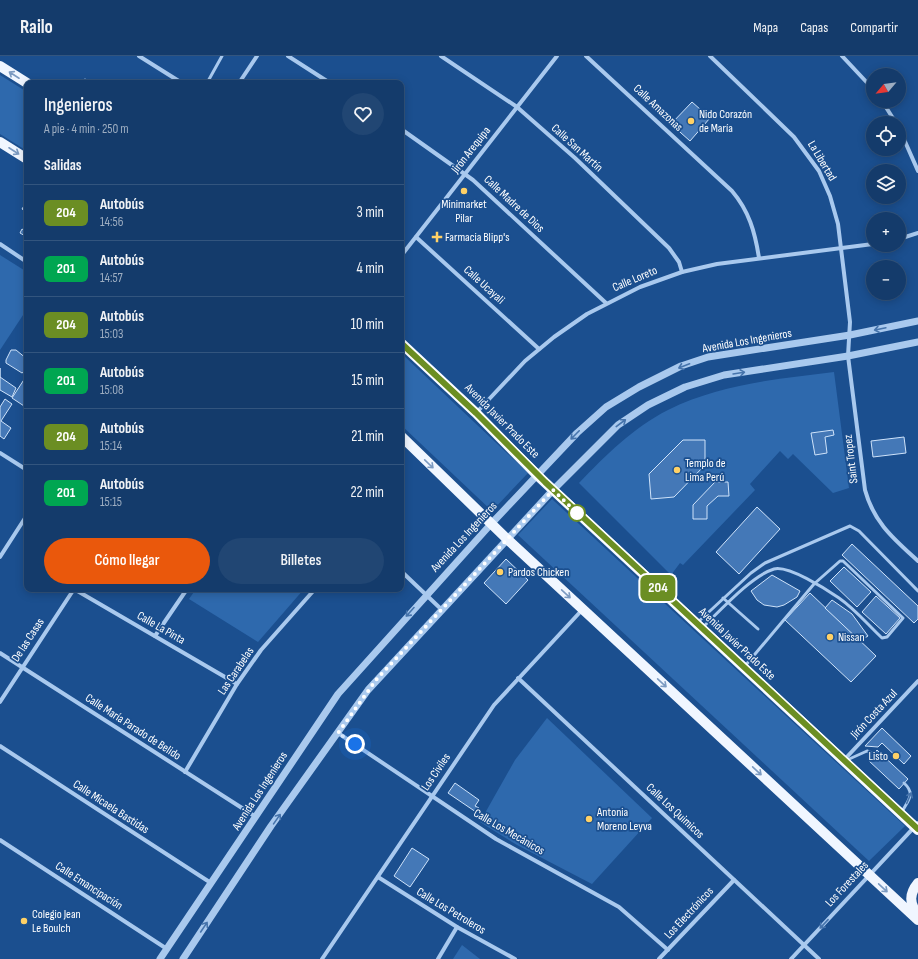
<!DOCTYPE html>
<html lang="es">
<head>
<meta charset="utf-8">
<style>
	:root { --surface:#143b6b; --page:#214673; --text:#f1f3f6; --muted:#9dadc1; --line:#33557e; --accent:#ea580c }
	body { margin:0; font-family:"Sofia Sans Condensed",sans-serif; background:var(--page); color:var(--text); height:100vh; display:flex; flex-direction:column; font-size:15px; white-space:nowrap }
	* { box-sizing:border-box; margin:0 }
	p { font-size:13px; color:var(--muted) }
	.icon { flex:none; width:22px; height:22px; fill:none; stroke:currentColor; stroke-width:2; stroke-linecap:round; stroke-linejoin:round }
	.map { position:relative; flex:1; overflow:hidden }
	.details { position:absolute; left:24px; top:24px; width:380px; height:512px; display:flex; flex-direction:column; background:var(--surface); border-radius:8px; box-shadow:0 2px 10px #0003,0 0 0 1px var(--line) }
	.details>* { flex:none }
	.badge { padding:0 8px; border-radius:6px; font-size:14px; line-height:26px }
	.needle { width:26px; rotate:241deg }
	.buttons { position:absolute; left:866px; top:12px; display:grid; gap:8px }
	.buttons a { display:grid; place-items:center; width:40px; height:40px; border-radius:50%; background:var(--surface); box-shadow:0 2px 10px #0003,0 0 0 1px var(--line); font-size:20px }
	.you { position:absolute; width:20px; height:20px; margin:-10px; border:3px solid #fff; border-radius:50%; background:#1a73e8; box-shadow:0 0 0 6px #1a73e833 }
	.map>.badge { position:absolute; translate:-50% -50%; box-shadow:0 0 0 2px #fff }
	h2 { padding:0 20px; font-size:15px; line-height:36px }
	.round { display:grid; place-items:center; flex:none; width:42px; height:42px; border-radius:21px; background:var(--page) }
	.overview { display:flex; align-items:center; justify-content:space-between; height:68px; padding:0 20px }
	h1 { font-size:19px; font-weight:600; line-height:30px }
	.primary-button { display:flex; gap:8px; margin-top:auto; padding:8px 20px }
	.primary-button a { flex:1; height:46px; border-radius:24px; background:var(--accent); color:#fff; font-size:16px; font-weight:600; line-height:46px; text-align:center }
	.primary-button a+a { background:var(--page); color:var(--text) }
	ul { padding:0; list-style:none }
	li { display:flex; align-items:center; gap:12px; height:56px; padding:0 20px; border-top:1px solid var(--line) }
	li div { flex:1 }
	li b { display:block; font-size:15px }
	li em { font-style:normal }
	li .badge { min-width:44px; font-weight:700; text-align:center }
	header { display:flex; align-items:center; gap:24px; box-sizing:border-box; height:56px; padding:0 20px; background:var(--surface); border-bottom:1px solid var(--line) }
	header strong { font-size:19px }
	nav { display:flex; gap:22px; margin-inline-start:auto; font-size:14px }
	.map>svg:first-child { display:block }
	.green { fill:#2e69ad }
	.building { fill:#4478b7; stroke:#cfe3fa }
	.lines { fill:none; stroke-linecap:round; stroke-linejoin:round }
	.service { stroke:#a9c9ee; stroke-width:3 }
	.minor { stroke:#a9c9ee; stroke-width:4 }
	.tertiary { stroke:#a9c9ee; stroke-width:7 }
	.primary { stroke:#f0f6ff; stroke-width:10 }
	.oneway { stroke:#7b9ac1 }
	.oneway2 { stroke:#4674ac }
	.line-casing { stroke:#fff; stroke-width:9 }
	.line { stroke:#6b8e23; stroke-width:6 }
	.walk { stroke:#fff; stroke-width:4; stroke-dasharray:0 7.2 }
	.poi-dot { fill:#ffd166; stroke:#1b4f8f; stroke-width:1.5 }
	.stop-dot { fill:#fff; stroke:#6b8e23; stroke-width:2 }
	.labels { text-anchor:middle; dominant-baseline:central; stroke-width:3.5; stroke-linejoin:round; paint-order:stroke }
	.street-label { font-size:12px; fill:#fff; stroke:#1b4f8f }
	.poi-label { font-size:12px; fill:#fff; stroke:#1b4f8f; text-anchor:start }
</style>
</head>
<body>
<header>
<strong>Railo</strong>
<nav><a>Mapa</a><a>Capas</a><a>Compartir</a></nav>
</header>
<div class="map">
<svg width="918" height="903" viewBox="0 0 918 903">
	<rect width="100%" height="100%" fill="#1b4f8f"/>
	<g class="green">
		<path d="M0,19l27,17v59l-27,-17z"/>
		<path d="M0,199l27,17v37l-27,41z"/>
		<path d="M401,297l127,120 -36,38 -91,-86z"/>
		<path d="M834,316l15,116 -16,5 -40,-39 -5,5 -8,-8 -30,33 5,6 -72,75 -3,-2 -9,12 -92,-92c26,-27 55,-56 89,-73 52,-26 109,-31 166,-38z"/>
		<path d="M552,443l353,327 -36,35 -351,-326z"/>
		<path d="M196,533h108l-46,53 -69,-43z"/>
		<path d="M547,662l105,100 -60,66 -75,-39 -37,-23 35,-62z"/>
		<path d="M462,889l18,14h-27z"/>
	</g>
	<g class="building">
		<path d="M692,46l18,16 -20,23 -19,-17z"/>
		<path d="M27,145v11l-5,-3z"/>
		<path d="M22,173l5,3v5l-7,-4z"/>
		<path d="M11,294h5l11,9 -2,12 -3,2 -16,-10v-3z"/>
		<path d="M0,312v9l16,11 -4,9 -12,-7z"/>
		<path d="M27,319v27l-3,4 -12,-8z"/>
		<path d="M5,343l7,5 -11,17 10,7 -7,11 -4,-3v-29z"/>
		<path d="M833,374l1,5 -9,2 2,16 -12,2 -4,-22z"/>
		<path d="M904,381l2,16 -33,4 -2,-16z"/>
		<path d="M683,384h22v25l-31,32 -23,2 -2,-25z"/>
		<path d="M715,426h13l1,14h-11l-11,10v13h-14v-14z"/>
		<path d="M757,451l23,22 -41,45 -23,-22z"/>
		<path d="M852,488l66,62v13l-4,4 -72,-68z"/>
		<path d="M506,503l22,21 -22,24 -22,-21z"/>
		<path d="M844,511l27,25 -14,15 -27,-26z"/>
		<path d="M772,519l28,16 -3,6 -13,8 -7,2 -13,-2 -7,-5 -6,-9z"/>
		<path d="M810,537l66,63 -25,26 -66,-62z"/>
		<path d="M876,540l24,22 -14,16 -24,-22z"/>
		<path d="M832,544l20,14 16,22 -8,5 -35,-33z"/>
		<path d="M882,672l29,28 -7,8 -22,-21 -4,4 -13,-1z"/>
		<path d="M877,694l31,29 -9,10 -31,-29z"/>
		<path d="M455,727l24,17 -4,6 4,2 -3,4 -28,-19z"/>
		<path d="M412,792l17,11 -19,28 -16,-11z"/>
	</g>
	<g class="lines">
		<g class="service">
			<path d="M83,27l2,-3"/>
			<path d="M207,27l15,-27"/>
			<path d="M723,542l35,31"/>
			<path d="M698,566l53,-49 14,-10 85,-37 9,5 59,60"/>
			<path d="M703,571c17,-16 48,-51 71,-58 14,-4 52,20 65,29 16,11 29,27 43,40l5,-1 16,-19 -60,-57h-3l-26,23 -69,82"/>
			<path d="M847,704l20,-9 7,3"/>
			<path d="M902,756c6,-12 14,-18 2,-29"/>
		</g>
		<g class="minor">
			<path d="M139,0l43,27"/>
			<path d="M288,0l42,27"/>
			<path d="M441,0l76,51 58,51 94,90 10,14 3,10"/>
			<path d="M586,0l146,135c17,20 23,41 27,67"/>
			<path d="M710,0l84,81 25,34 11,25 8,28 12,98 -2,34 17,134c9,33 29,49 53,71"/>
			<path d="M842,0l31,33"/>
			<path d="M239,27l18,-27"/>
			<path d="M882,45l14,22"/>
			<path d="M899,72l19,43"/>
			<path d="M401,73l72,51 133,123"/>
			<path d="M416,181l123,112"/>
			<path d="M899,183l19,-6"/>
			<path d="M0,188l27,18"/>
			<path d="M401,200l156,-200"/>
			<path d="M477,356l48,-51 29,-24 33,-23 53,-27 42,-15 35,-8 156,-20"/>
			<path d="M0,397l27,17"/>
			<path d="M0,501l27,-42"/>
			<path d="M401,515l40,38"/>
			<path d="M74,533l163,95"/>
			<path d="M155,580l32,-47"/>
			<path d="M0,597l256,164"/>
			<path d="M518,622l301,281"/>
			<path d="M0,646l74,-113"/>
			<path d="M338,677l158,106 123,68 49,43"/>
			<path d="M0,690l211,137"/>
			<path d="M844,704l74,-79"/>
			<path d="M185,716l52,-88 24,-34 54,-61"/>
			<path d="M0,784l167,109"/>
			<path d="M378,821l79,50 58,32"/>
			<path d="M322,903l172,-254 88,-95"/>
			<path d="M438,903l19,-32"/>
			<path d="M659,903l75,-79"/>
			<path d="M791,903l127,-136"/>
		</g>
		<g class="tertiary">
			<path d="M160,903l178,-265 153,-170 86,-91 29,-26 33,-20 42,-21 27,-9 142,-22 68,-14"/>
			<path d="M183,903l88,-133 97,-136 185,-200 65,-65 30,-20 37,-18 39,-12 124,-19 70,-14"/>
		</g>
		<g class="primary">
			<path d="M0,10l27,17"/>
			<path d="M0,86l27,17"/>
			<path d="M401,287l75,70 61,62 381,355"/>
			<path d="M401,380l106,103 411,381"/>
			<path d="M918,859c-9,-12 -9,-21 0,-32"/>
		</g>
	</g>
	<defs><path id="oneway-shaft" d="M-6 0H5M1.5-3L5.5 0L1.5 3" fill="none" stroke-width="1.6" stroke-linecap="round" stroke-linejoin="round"/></defs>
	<g class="oneway">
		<use href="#oneway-shaft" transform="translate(14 19) rotate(-147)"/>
		<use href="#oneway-shaft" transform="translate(14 95) rotate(33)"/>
		<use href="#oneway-shaft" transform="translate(429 408) rotate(44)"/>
		<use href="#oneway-shaft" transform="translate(566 538) rotate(43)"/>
		<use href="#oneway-shaft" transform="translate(662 627) rotate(43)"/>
		<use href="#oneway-shaft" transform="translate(757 715) rotate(43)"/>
		<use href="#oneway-shaft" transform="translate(883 832) rotate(43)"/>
	</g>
	<g class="oneway2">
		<use href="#oneway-shaft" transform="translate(880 273) rotate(168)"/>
		<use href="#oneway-shaft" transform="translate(684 310) rotate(159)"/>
		<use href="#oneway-shaft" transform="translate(739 317) rotate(-9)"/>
		<use href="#oneway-shaft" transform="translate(621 367) rotate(-37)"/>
		<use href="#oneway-shaft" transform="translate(575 379) rotate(135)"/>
		<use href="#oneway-shaft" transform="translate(410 556) rotate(132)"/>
		<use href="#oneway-shaft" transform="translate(909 742) rotate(-67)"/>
		<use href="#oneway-shaft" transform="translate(277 763) rotate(-55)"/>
		<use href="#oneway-shaft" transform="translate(824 868) rotate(133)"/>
		<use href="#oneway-shaft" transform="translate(204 871) rotate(-56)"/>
	</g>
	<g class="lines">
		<defs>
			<path id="line" d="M401,287l75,70 69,69 373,347"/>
		</defs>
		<use href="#line" class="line-casing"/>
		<use href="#line" class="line"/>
		<path class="walk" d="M355,688l-17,-11 38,-53 177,-190 24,23"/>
	</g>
	<g class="poi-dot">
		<circle cx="691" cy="65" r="4"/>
		<circle cx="464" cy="135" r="4"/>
		<path d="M435 175h4v4h4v4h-4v4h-4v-4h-4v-4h4z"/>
		<circle cx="677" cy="414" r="4"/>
		<circle cx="500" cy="516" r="4"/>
		<circle cx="830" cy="581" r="4"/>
		<circle cx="896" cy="700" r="4"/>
		<circle cx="589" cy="763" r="4"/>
		<circle cx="24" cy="865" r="4"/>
	</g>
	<circle class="stop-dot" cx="577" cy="457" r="8"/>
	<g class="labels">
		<g class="street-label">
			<text transform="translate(658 52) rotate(43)">Calle Amazonas</text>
			<text transform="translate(577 92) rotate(42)">Calle San Martín</text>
			<text transform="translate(471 94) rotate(-52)">Jirón Arequipa</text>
			<text transform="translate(822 105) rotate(59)">La Libertad</text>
			<text transform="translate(514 148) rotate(43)">Calle Madre de Dios</text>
			<text transform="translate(635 223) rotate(-23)">Calle Loreto</text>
			<text transform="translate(484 229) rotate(42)">Calle Ucayali</text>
			<text transform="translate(747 285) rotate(-10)">Avenida Los Ingenieros</text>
			<text transform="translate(502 365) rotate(45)">Avenida Javier Prado Este</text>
			<text transform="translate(851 403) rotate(-97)">Saint Tropez</text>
			<text transform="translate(464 481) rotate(-47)">Avenida Los Ingenieros</text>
			<text transform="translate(161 572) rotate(30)">Calle La Pinta</text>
			<text transform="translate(28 584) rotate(-57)">De las Casas</text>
			<text transform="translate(737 588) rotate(43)">Avenida Javier Prado Este</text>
			<text transform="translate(236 615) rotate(-56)">Las Carabelas</text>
			<text transform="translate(874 658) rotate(-47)">Jirón Costa Azul</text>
			<text transform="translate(133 671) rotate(33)">Calle María Parado de Belido</text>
			<text transform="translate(436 716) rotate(-56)">Los Civiles</text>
			<text transform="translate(260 735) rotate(-57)">Avenida Los Ingenieros</text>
			<text transform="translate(111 751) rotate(33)">Calle Micaela Bastidas</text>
			<text transform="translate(675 755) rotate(43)">Calle Los Quimicos</text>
			<text transform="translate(509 776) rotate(30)">Calle Los Mecánicos</text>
			<text transform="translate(847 828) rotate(-47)">Los Forestales</text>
			<text transform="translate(89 830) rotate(33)">Calle Emancipación</text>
			<text transform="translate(451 855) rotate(31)">Calle Los Petroleros</text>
			<text transform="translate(689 857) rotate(-47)">Los Electrónicos</text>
		</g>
		<g class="poi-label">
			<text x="699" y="58">Nido Corazón<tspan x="699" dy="14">de María</tspan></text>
			<text x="464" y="148" text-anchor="middle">Minimarket<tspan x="464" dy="14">Pilar</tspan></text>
			<text x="445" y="181">Farmacia Blipp's</text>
			<text x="685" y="407">Templo de<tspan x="685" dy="14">Lima Perú</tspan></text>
			<text x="508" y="516">Pardos Chicken</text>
			<text x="838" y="581">Nissan</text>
			<text x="888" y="700" text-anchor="end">Listo</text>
			<text x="597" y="756">Antonia<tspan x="597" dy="14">Moreno Leyva</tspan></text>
			<text x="32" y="858">Colegio Jean<tspan x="32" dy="14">Le Boulch</tspan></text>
		</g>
	</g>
</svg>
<div class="buttons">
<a><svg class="needle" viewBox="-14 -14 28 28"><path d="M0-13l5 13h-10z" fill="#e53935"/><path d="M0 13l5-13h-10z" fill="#9dadc1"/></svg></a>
<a><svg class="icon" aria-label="locate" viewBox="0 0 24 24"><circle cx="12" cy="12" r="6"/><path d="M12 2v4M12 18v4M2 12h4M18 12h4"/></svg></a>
<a><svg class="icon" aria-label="layers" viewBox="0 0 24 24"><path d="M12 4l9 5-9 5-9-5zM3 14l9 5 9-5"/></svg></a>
<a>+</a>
<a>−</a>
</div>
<div class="you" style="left:355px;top:688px"></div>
<b class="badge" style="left:658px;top:532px;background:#6b8e23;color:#fff">204</b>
<section class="details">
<div class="overview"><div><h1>Ingenieros</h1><p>A pie · 4 min · 250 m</p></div><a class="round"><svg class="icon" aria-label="heart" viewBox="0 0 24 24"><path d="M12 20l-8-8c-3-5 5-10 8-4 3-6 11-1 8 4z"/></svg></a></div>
<h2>Salidas</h2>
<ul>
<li><span class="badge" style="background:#6b8e23;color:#fff">204</span><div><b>Autobús</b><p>14:56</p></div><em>3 min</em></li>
<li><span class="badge" style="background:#00a651;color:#fff">201</span><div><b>Autobús</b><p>14:57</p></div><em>4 min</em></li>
<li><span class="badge" style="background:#6b8e23;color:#fff">204</span><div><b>Autobús</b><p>15:03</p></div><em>10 min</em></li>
<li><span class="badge" style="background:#00a651;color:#fff">201</span><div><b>Autobús</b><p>15:08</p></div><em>15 min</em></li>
<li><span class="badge" style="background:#6b8e23;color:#fff">204</span><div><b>Autobús</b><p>15:14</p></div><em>21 min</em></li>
<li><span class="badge" style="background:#00a651;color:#fff">201</span><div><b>Autobús</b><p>15:15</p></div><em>22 min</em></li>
</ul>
<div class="primary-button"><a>Cómo llegar</a><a>Billetes</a></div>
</section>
</div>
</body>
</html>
